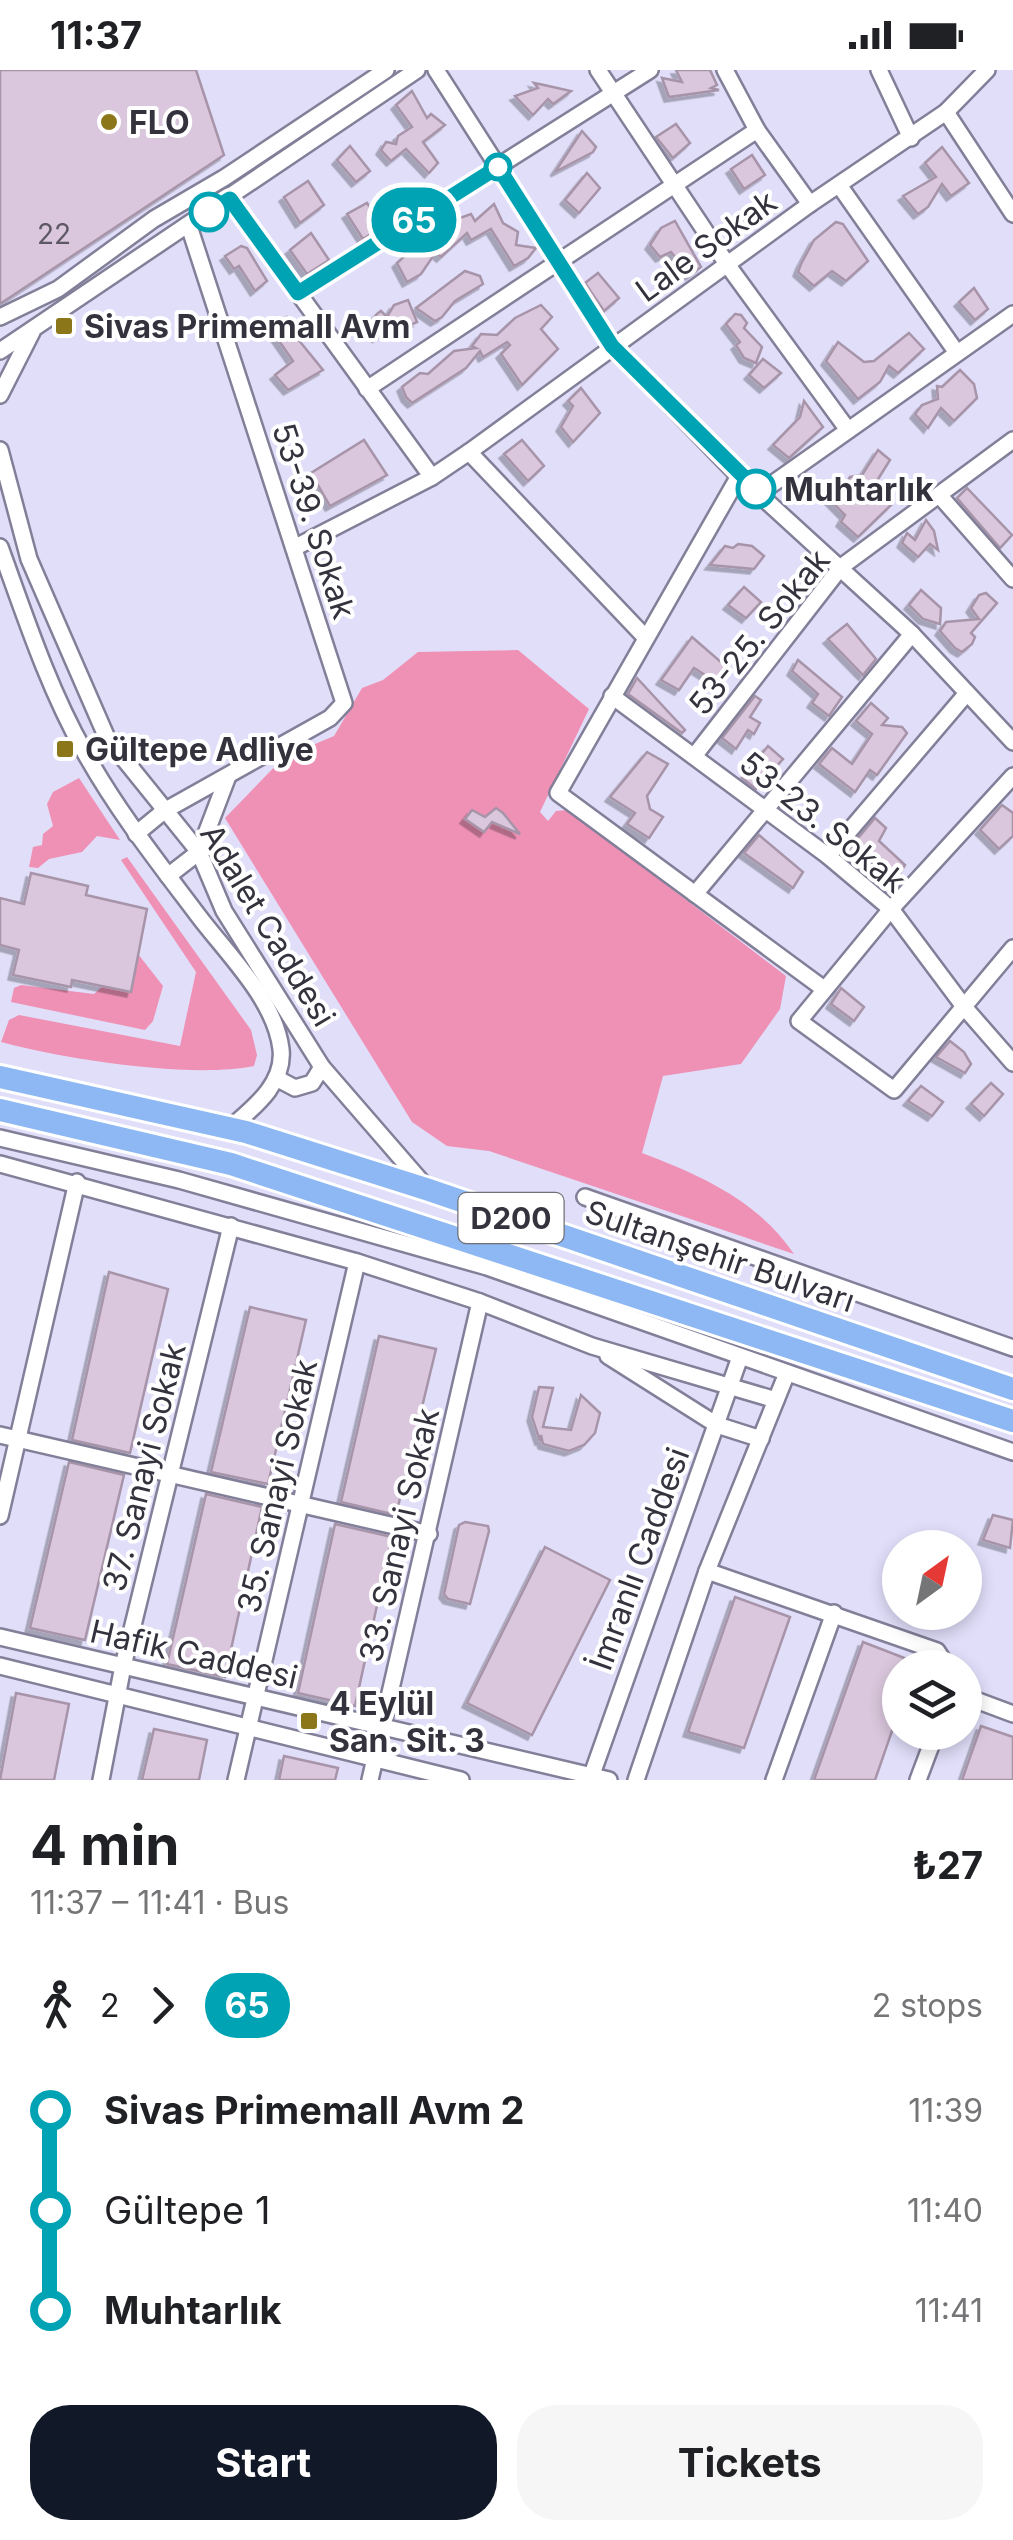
<!DOCTYPE html>
<html lang="en">
<head>
<meta charset="utf-8">
<style>
	:root { --surface:#fff; --page:#f6f6f6; --text:#202124; --muted:#757577; --accent:#111827 }
	body { margin:0; font-family:Inter,sans-serif; background:var(--page); color:var(--text); height:100vh; display:flex; flex-direction:column; font-size:38px; white-space:nowrap }
	* { box-sizing:border-box; margin:0 }
	p { font-size:32px; color:var(--muted) }
	.icon { flex:none; width:55px; height:55px; fill:none; stroke:currentColor; stroke-width:2; stroke-linecap:round; stroke-linejoin:round }
	.map { position:relative; height:1710px; overflow:hidden }
	.drawer { display:flex; flex-direction:column; background:var(--surface); flex:1 }
	.drawer>* { flex:none }
	.badge { padding:0 20px; border-radius:32px; font-size:35px; line-height:65px }
	.needle { width:65px; rotate:33deg }
	.controls { position:absolute; left:882px; top:1460px; display:grid; gap:20px }
	.controls a { display:grid; place-items:center; width:100px; height:100px; border-radius:50%; background:var(--surface); box-shadow:0 5px 15px #0003; font-size:50px }
	.map>.badge { position:absolute; translate:-50% -50%; box-shadow:0 0 0 5px #fff }
	.legs { display:flex; align-items:center; gap:15px; height:110px; padding:0 30px; font-size:32px }
	.legs p { margin-inline-start:auto }
	.summary { display:flex; align-items:center; justify-content:space-between; height:170px; padding:0 30px }
	h1 { font-size:55px; font-weight:700; line-height:75px }
	.action { display:flex; gap:20px; margin-top:auto; padding:20px 30px }
	.action a { flex:1; height:115px; border-radius:40px; background:var(--accent); color:#fff; font-size:40px; font-weight:700; line-height:115px; text-align:center }
	.action a+a { background:var(--page); color:var(--text) }
	ul { padding:0 30px; list-style:none }
	li { display:flex; align-items:center; gap:35px; height:100px; font-size:38px }
	li i { display:grid; place-items:center; width:15px; height:100%; margin:0 12px; background:currentColor }
	li i::after { content:''; width:25px; height:25px; margin:-12px; border:8px solid; border-radius:50%; background:var(--surface) }
	li p { margin-inline-start:auto }
	li:first-child i { background:linear-gradient(#0000 50%,currentColor 0) }
	li:last-child i { background:linear-gradient(currentColor 50%,#0000 0) }
	.status { display:flex; justify-content:space-between; align-items:center; height:70px; padding:0 50px; background:var(--surface); direction:ltr }
	.status svg { height:28px; fill:currentColor }
	.map>svg:first-child { display:block }
	.green { fill:#ef91b5 }
	.building { fill:#dac7dd; stroke:#a794a9; stroke-width:2.5; filter:url(#shadow) }
	.lines { fill:none; stroke-linecap:round; stroke-linejoin:round }
	.minor-casing { stroke:#827f98; stroke-width:20 }
	.highway-casing { stroke:#fff; stroke-width:28 }
	.minor { stroke:#fff; stroke-width:15 }
	.highway { stroke:#8db8f4; stroke-width:22 }
	.line-1-casing { stroke:#fff; stroke-width:22 }
	.line-1 { stroke:#00a3b4; stroke-width:15 }
	.poi-dot { fill:#8b761a; stroke:#fff; stroke-width:4 }
	.stop-1-dot { fill:#fff; stroke:#00a3b4; stroke-width:5 }
	.labels { text-anchor:middle; dominant-baseline:central; stroke-width:8; stroke-linejoin:round; paint-order:stroke }
	.number-label { font-size:28px; fill:#5e5865 }
	.shield { fill:#fff; stroke:#717077; stroke-width:2.5 }
	.shield-label { font-size:30px; font-weight:bold; fill:#34333d }
	.poi-label { font-size:32px; font-weight:bold; fill:#34333d; stroke:#fff; text-anchor:start }
	.street-label { font-size:32px; fill:#34333d; stroke:#fff }
	.stop-label { font-size:32px; font-weight:bold; fill:#34333d; stroke:#fff; text-anchor:start }
</style>
</head>
<body>
<div class="status"><b>11:37</b><svg viewBox="0 0 49 12"><path d="M0 12V9h3v3zM5 12V6h3v6zM10 12V3h3v9zM15 12V0h3v12zM26 1h20v11H26zM47 4h2v5h-2z"/></svg></div>
<div class="map">
<svg width="1013" height="1710" viewBox="0 0 1013 1710">
	<defs>
		<filter id="shadow"><feDropShadow dx="-4.5" dy="4.5" stdDeviation="0" flood-color="#0004"/></filter>
	</defs>
	<rect width="100%" height="100%" fill="#e1defa"/>
	<g class="green">
		<path d="M518,580l71,59 -49,103 8,9 8,-10 12,-1 218,166 -6,33 -39,55 -78,12 -21,77c60,23 115,47 152,101l-305,-103 -42,-5 -35,-24 -187,-304 59,-61 50,-21 28,-48 21,-8 35,-28z"/>
		<path d="M79,708l41,62 -23,-4 -15,16 -33,7 -11,9 -9,-1 4,-20 9,-2 1,-11 10,-8 -6,-22 6,-12z"/>
		<path d="M127,787l124,173 6,25 -3,11c-63,13 -190,-7 -253,-24l8,-22 10,-5 161,31 16,-74 -75,-112z"/>
		<path d="M138,884l25,32 -10,35 -8,9 -134,-28 3,-14 7,-3 73,9z"/>
	</g>
	<g class="building">
		<path d="M0,0h196l28,85 -224,149z"/>
		<path d="M676,0h34l7,15 -6,3 8,2 -50,7 -7,-19 20,4z"/>
		<path d="M534,13l10,2 27,6 -18,13 -5,-5 -15,16 -18,-19 23,-8z"/>
		<path d="M412,21l15,27 4,-4 14,11 -22,17 15,21 -9,10 -23,-24 -15,12 -10,-11 5,-8 10,2 2,-8 14,-9 -16,-22z"/>
		<path d="M676,54l14,19 -17,15 -17,-21z"/>
		<path d="M582,61l14,16 -3,5 -38,20z"/>
		<path d="M350,76l20,25 -14,11 -19,-22z"/>
		<path d="M942,77l27,36 -18,13 -9,-12 -14,23 -10,7 -15,-18 33,-19 -11,-14z"/>
		<path d="M752,85l13,20 -21,14 -13,-20z"/>
		<path d="M587,103l13,15 -21,25 -14,-13z"/>
		<path d="M308,111l16,24 -24,18 -16,-26z"/>
		<path d="M367,133l16,23 -20,13 -16,-25z"/>
		<path d="M494,134l9,19 15,9 -2,13 20,3 -8,10 -14,8 -23,-37 -20,11 -4,-7 -26,24 -6,-5 -11,-17 20,-14 10,13 6,-16 11,-4 4,7z"/>
		<path d="M675,151l26,46 -11,8 -19,-23 -11,5 -10,-12 11,-17z"/>
		<path d="M836,152l7,2 25,37 -22,20 -14,-10 -18,15 -16,-14 3,-8 13,-24z"/>
		<path d="M311,163l18,27 -22,14 -17,-24z"/>
		<path d="M241,176l6,2 20,33 -12,10 -16,-25 -5,3 -9,-13z"/>
		<path d="M407,184l27,1 -13,19 -14,8 -10,-19z"/>
		<path d="M465,201l15,5 3,8 -28,17 -13,16 -7,4 -19,-13z"/>
		<path d="M598,203l21,25 -15,13 -19,-28z"/>
		<path d="M974,218l14,21 -13,11 -16,-18z"/>
		<path d="M408,230l9,22 -11,5 -9,-4 -21,15 2,-4 -8,-12 7,-8 4,-3 6,6 7,-12z"/>
		<path d="M541,235l11,12 -11,12 17,20 -36,36 -21,-31 9,-9 -3,-3 -24,15 -3,-6 -14,17 -54,35 -6,-6 -4,-10 18,-14 8,1 26,-23 22,-3 -4,-2 9,-12 16,1 18,-17z"/>
		<path d="M735,244l6,1 6,8 -3,5 18,19 -6,16 -12,-5 -8,-13 4,-3 -14,-18z"/>
		<path d="M287,247l13,17 -3,4 26,32 -35,20 -13,-15 18,-14 -23,-33z"/>
		<path d="M909,263l15,16 -26,24 -9,-7 -9,16 -22,17 -32,-38 12,-19 26,20 10,-1z"/>
		<path d="M763,289l18,14 -17,15 -15,-13z"/>
		<path d="M960,300l14,14 3,14 -23,23 -13,-13 -13,20 -13,-14 7,-9 16,-6 -1,-13 5,1z"/>
		<path d="M581,318l19,25 -27,29 -12,-15 12,-21 -5,-5z"/>
		<path d="M804,331l19,26 -34,31 -16,-13 27,-28z"/>
		<path d="M364,370l23,35 -57,31 -19,-33z"/>
		<path d="M522,370l22,26 -16,15 -24,-27z"/>
		<path d="M878,380l12,10 -15,24 16,21 -33,32 -17,-15 4,-7 -17,-17 5,-10 8,4 9,-15 12,-2z"/>
		<path d="M967,418l45,47 -12,13 -43,-50z"/>
		<path d="M926,450l8,11 4,19 -8,-6 -12,13 -16,-14 5,-10 8,7z"/>
		<path d="M738,474l14,2 12,10 -10,13 -44,-4 15,-19 8,2z"/>
		<path d="M744,517l17,15 -15,16 -18,-13z"/>
		<path d="M921,520l20,18 -1,16 -17,-5 -14,-14z"/>
		<path d="M986,523l11,10 -26,30 4,4 -3,7 -10,8 -7,-4 -15,-17 6,-9 33,-3 -8,-11 8,-13z"/>
		<path d="M847,554l29,35 -13,16 -35,-36z"/>
		<path d="M692,567l37,32 -13,13 -22,-14 -15,22 -18,-10z"/>
		<path d="M798,590l44,37 -13,19 -17,-13 6,-9 -26,-23z"/>
		<path d="M637,608l48,52 -3,3 -54,-39z"/>
		<path d="M755,626l6,4 -11,17 10,6 -6,11 -6,-4 -12,19 -14,-11z"/>
		<path d="M871,633l17,15 -6,7 20,2 5,6 -30,42 -7,-5 -15,22 -36,-28 13,-16 20,16 20,-30 -16,-13z"/>
		<path d="M768,676l15,13 -27,30 -14,-11z"/>
		<path d="M647,682l21,12 -21,32 3,13 13,8 -14,21 -22,-14 8,-11 -25,-16z"/>
		<path d="M1002,735l11,8v23l-14,13 -19,-19z"/>
		<path d="M496,738l7,5 17,21 -28,-12 -8,10 -19,-13 7,-9 13,7z"/>
		<path d="M875,748l11,10 -7,13 26,24 -6,10 -6,1 -26,-26 -6,9 -13,-9z"/>
		<path d="M759,765l44,37 -10,16 -49,-35z"/>
		<path d="M31,803l57,13 -2,9 61,14 -16,83 -59,-12 -1,7 -58,-12 6,-25 -19,-5v-47l24,6z"/>
		<path d="M841,918l23,19 -10,14 -23,-17z"/>
		<path d="M950,971l14,11 7,12 -6,9 -29,-16z"/>
		<path d="M991,1013l12,11 -19,22 -13,-12z"/>
		<path d="M921,1016l22,16 -11,14 -24,-15z"/>
		<path d="M109,1202l59,17 -38,164 -58,-13z"/>
		<path d="M250,1237l56,13 -38,164 -57,-12z"/>
		<path d="M379,1266l57,13 -40,166 -55,-13z"/>
		<path d="M539,1317l14,1 -10,39 28,3 10,-35 19,18 -5,20 -11,12 -15,6 -26,-7 -2,-9 -1,6 -8,-24z"/>
		<path d="M69,1392l55,13 -39,165 -55,-12z"/>
		<path d="M206,1424l56,13 -37,170 -58,-13z"/>
		<path d="M993,1445l20,5 -3,28 -27,-8z"/>
		<path d="M465,1452l23,4 1,5 -19,73 -22,-5 -4,-5 15,-69z"/>
		<path d="M335,1454l57,13 -37,169 -57,-13z"/>
		<path d="M545,1477l65,33 -78,155 -65,-32z"/>
		<path d="M735,1527l55,20 -46,131 -56,-16z"/>
		<path d="M863,1572l67,26h-30v40l-25,72h-61z"/>
		<path d="M16,1623l53,11 -15,76h-54z"/>
		<path d="M981,1656l32,11v43h-51z"/>
		<path d="M154,1659l53,11 -8,40h-57z"/>
		<path d="M284,1686l54,12 -3,12h-56z"/>
	</g>
	<g class="lines">
		<defs>
			<g id="minor">
				<path d="M436,0l176,275 127,131 173,158 101,108"/>
				<path d="M598,0l131,197 119,163"/>
				<path d="M725,0l32,60 53,74"/>
				<path d="M879,0l32,68"/>
				<path d="M946,42l67,102"/>
				<path d="M839,115l118,168"/>
				<path d="M230,129l202,278"/>
				<path d="M298,223l352,-223"/>
				<path d="M0,247l58,-28 96,-70 70,-41 162,-108"/>
				<path d="M0,281l417,-281"/>
				<path d="M367,319l390,-259"/>
				<path d="M0,325l32,-63"/>
				<path d="M0,380l29,109 78,179 92,114 25,59 98,156 104,120"/>
				<path d="M469,382l176,185"/>
				<path d="M739,406l-181,317 266,196"/>
				<path d="M761,422l252,-178"/>
				<path d="M940,426l73,83"/>
				<path d="M0,477c25,69 48,140 84,204 32,58 73,110 113,163 29,39 78,85 84,135 4,35 -28,59 -51,79"/>
				<path d="M294,478l138,-71 37,-25 341,-248 136,-92 41,-42"/>
				<path d="M612,626l216,160 63,53 74,99 48,55"/>
				<path d="M695,685l146,-188 172,-127"/>
				<path d="M1013,706l-122,133 -92,112 95,69 119,-142"/>
				<path d="M136,764l28,-23 166,-93 14,-15 -155,-477"/>
				<path d="M828,786l139,-163"/>
				<path d="M168,806l31,-24 29,-76"/>
				<path d="M695,824l217,-260"/>
				<path d="M276,1008l19,10 17,-5 10,-16"/>
				<path d="M0,1068l179,42 308,87 526,185"/>
				<path d="M0,1094l357,98 123,40 112,44 184,54"/>
				<path d="M585,1127l428,151"/>
				<path d="M608,1286l109,69 44,14"/>
				<path d="M0,1365l429,99"/>
				<path d="M0,1446l77,-334"/>
				<path d="M707,1501l230,80 11,17"/>
				<path d="M0,1567l609,143"/>
				<path d="M0,1596l461,114"/>
				<path d="M965,1626l48,18"/>
				<path d="M101,1710l22,-114 108,-440"/>
				<path d="M236,1710l121,-518"/>
				<path d="M370,1710l110,-478"/>
				<path d="M590,1710l150,-423"/>
				<path d="M636,1710l71,-209 80,-198"/>
				<path d="M774,1710l60,-167"/>
				<path d="M918,1710l18,-48"/>
			</g>
			<g id="highway">
				<path d="M0,1007l246,55 183,58 584,199"/>
				<path d="M0,1040l231,54 782,257"/>
			</g>
		</defs>
		<use href="#minor" class="minor-casing"/>
		<use href="#highway" class="highway-casing"/>
		<use href="#minor" class="minor"/>
		<use href="#highway" class="highway"/>
	</g>
	<g class="lines">
		<defs>
			<path id="line-1" d="M209,142l21,-13 68,94 200,-126 114,179 144,143"/>
		</defs>
		<use href="#line-1" class="line-1-casing"/>
		<use href="#line-1" class="line-1"/>
	</g>
	<g class="poi-dot">
		<circle cx="109" cy="52" r="10"/>
		<rect x="54" y="246" width="20" height="20" rx="5"/>
		<rect x="55" y="669" width="20" height="20" rx="5"/>
		<rect x="299" y="1641" width="20" height="20" rx="5"/>
	</g>
	<g class="stop-1-dot">
		<circle cx="498" cy="97" r="12"/>
		<circle cx="209" cy="142" r="18"/>
		<circle cx="756" cy="419" r="18"/>
	</g>
	<g class="labels">
		<g class="number-label">
			<text x="54" y="164">22</text>
		</g>
		<rect class="shield" x="458.5" y="1123" width="105" height="50" rx="8"/>
		<g class="shield-label">
			<text x="511" y="1148">D200</text>
		</g>
		<g class="poi-label">
			<text x="129" y="52">FLO</text>
			<text x="84" y="256">Sivas Primemall Avm</text>
			<text x="85" y="679">Gültepe Adliye</text>
			<text x="329" y="1633">4 Eylül<tspan x="329" dy="37">San. Sit. 3</tspan></text>
		</g>
		<g class="street-label">
			<text transform="translate(706 176) rotate(-36)">Lale Sokak</text>
			<text transform="translate(314 451) rotate(72)">53-39. Sokak</text>
			<text transform="translate(759 562) rotate(-51)">53-25. Sokak</text>
			<text transform="translate(823 752) rotate(39)">53-23. Sokak</text>
			<text transform="translate(268 855) rotate(59)">Adalet Caddesi</text>
			<text transform="translate(720 1186) rotate(19)">Sultanşehir Bulvarı</text>
			<text transform="translate(144 1397) rotate(-76)">37. Sanayi Sokak</text>
			<text transform="translate(277 1416) rotate(-77)">35. Sanayi Sokak</text>
			<text transform="translate(399 1465) rotate(-77)">33. Sanayi Sokak</text>
			<text transform="translate(639 1489) rotate(-70)">İmranlı Caddesi</text>
			<text transform="translate(194 1584) rotate(13)">Hafik Caddesi</text>
		</g>
		<g class="stop-label">
			<text x="784" y="419">Muhtarlık</text>
		</g>
	</g>
</svg>
<div class="controls">
<a><svg class="needle" viewBox="-14 -14 28 28"><path d="M0-13l5 13h-10z" fill="#e53935"/><path d="M0 13l5-13h-10z" fill="#757577"/></svg></a>
<a><svg class="icon" aria-label="layers" viewBox="0 0 24 24"><path d="M12 4l9 5-9 5-9-5zM3 14l9 5 9-5"/></svg></a>
</div>
<b class="badge" style="left:414px;top:150px;background:#00a3b4;color:#fff">65</b>
</div>
<section class="drawer">
<div class="summary"><div><h1>4 min</h1><p>11:37 – 11:41 · Bus</p></div><b>₺27</b></div>
<div class="legs"><svg class="icon" aria-label="walk" viewBox="0 0 24 24"><circle cx="13" cy="4" r="2"/><path d="M13 8l-2 6 4 7M11 14l-3 7M7 12l3-4h3l4 4"/></svg>2<svg class="icon" aria-label="forward" viewBox="0 0 24 24"><path d="M9 5l7 7-7 7"/></svg><b class="badge" style="background:#00a3b4;color:#fff">65</b><p>2 stops</p></div>
<ul>
<li><i style="color:#00a3b4"></i><b>Sivas Primemall Avm 2</b><p>11:39</p></li>
<li><i style="color:#00a3b4"></i><span>Gültepe 1</span><p>11:40</p></li>
<li><i style="color:#00a3b4"></i><b>Muhtarlık</b><p>11:41</p></li>
</ul>
<div class="action"><a>Start</a><a>Tickets</a></div>
</section>
</body>
</html>
